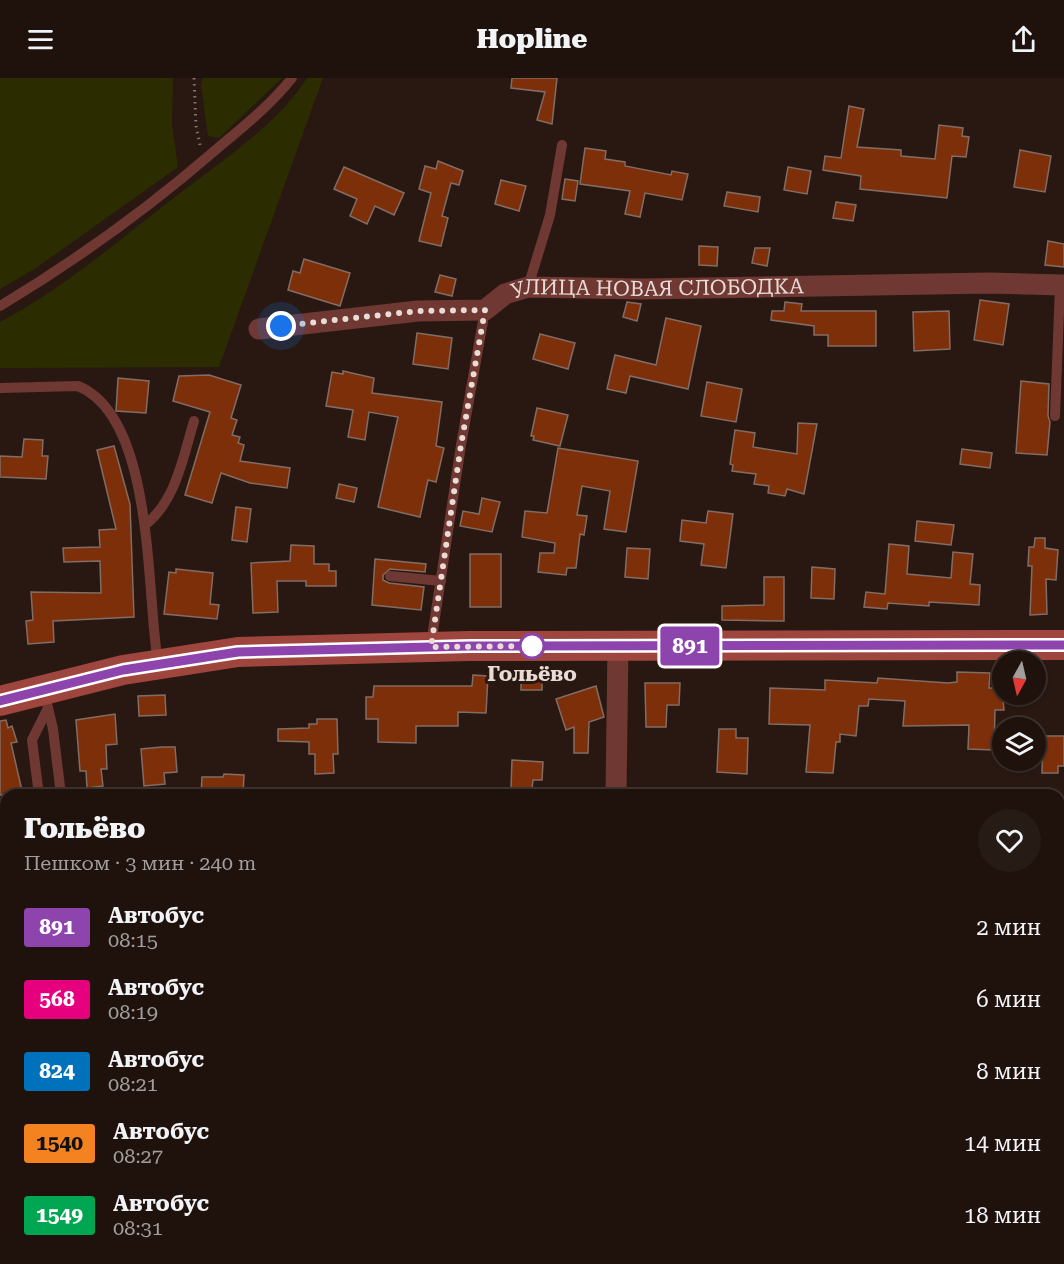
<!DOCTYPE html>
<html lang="ru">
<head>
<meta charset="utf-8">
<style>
	:root { --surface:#1f120d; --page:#271b16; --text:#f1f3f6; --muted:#a19e9d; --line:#3c322e }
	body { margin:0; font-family:"Roboto Serif",serif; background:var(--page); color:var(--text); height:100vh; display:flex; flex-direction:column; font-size:22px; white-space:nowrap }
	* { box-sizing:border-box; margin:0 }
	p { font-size:20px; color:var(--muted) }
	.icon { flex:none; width:33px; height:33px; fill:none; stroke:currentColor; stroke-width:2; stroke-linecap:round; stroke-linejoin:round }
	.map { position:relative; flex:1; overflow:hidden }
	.drawer { position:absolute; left:0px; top:711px; width:1065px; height:476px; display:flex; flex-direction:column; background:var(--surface); border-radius:18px 18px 0 0; box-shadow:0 2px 4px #0004,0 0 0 2px var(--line) }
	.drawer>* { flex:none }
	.badge { padding:0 12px; border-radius:4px; font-size:21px; line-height:39px }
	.needle { width:39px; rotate:188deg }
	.tools { position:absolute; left:992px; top:573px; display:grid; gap:12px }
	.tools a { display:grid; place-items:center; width:54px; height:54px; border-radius:50%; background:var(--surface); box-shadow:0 2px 4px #0004,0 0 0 2px var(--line); font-size:30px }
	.you { position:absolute; width:30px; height:30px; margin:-15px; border:4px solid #fff; border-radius:50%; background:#1a73e8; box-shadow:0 0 0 9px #1a73e833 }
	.map>.badge { position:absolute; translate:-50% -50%; box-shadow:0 0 0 3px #fff }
	.round { display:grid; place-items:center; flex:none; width:63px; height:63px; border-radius:32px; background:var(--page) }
	.head { display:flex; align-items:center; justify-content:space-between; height:102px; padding:0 24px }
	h1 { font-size:28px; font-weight:800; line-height:45px }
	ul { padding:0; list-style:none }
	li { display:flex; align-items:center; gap:18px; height:72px; padding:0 24px }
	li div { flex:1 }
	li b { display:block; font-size:22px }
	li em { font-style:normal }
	li .badge { min-width:66px; font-weight:700; text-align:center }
	header { display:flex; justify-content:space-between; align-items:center; height:78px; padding:0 24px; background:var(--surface); font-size:27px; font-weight:800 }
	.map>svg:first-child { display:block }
	.green { fill:#2b2d00 }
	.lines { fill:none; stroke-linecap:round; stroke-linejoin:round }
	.stream { stroke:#1b608a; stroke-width:5 }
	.building { fill:#7d2f0a; stroke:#826c64; stroke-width:1.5 }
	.path { stroke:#83746e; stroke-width:3; stroke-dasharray:1.5 4.5; stroke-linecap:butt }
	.service { stroke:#703832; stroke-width:10 }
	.minor { stroke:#703832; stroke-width:21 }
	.secondary { stroke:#9e453d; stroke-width:30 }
	.line-casing { stroke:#fff; stroke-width:14 }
	.line { stroke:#8e44ad; stroke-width:9 }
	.walk { stroke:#e9dcd7; stroke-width:6; stroke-dasharray:0 10.8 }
	.stop-dot { fill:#fff; stroke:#8e44ad; stroke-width:3 }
	.labels { text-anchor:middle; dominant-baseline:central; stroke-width:6; stroke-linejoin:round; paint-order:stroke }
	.street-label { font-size:21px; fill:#e9dcd7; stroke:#291811 }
	.stop-label { font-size:21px; font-weight:bold; fill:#e9dcd7; stroke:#291811 }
</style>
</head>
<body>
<header><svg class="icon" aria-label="menu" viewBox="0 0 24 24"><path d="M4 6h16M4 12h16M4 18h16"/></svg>Hopline<svg class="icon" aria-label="share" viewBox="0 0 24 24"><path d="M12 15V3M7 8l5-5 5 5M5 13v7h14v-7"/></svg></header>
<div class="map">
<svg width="1064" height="1186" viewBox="0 0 1064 1186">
	<rect width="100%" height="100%" fill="#291811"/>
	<g class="green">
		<path d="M0,0h173l-1,46 6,43 -142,101 -36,21z"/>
		<path d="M203,0h79l-63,60 -11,-2 -7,-51z"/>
		<path d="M307,0h16l-104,289 -219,1v-46c63,-33 119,-82 175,-125 43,-34 103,-72 132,-119z"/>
		<path d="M0,1120l6,3v57l53,1 3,5h-62z"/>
	</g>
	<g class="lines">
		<path class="stream" d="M0,1178l13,8"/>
	</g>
	<g class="building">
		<path d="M512,0h45l-5,46 -15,-4 8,-28 -34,-4z"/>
		<path d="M849,28l15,3 -7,38 44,3v6l34,3 4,-34 24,3 -1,8 7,1 -3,20 -14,-1 -5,42 -87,-9 1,-13 -38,-6 2,-14 16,2z"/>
		<path d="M585,70l21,3 -1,8 20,3v4l46,9 1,-4 16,3 -6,26 -37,-7 -5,24 -15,-3 5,-23 -50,-7z"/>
		<path d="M1020,72l31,6 -6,36 -31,-5z"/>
		<path d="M438,83l25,10 -4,14 -8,-2 -9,33 6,2 -7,28 -22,-5 12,-48 -12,-4 6,-23 11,3z"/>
		<path d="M344,89l60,26 -10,22 -19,-9 -8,18 -17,-8 7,-17 -23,-10z"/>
		<path d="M788,89l23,4 -4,23 -23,-4z"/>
		<path d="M565,101l13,2 -3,20 -13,-2z"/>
		<path d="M501,102l25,6 -7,25 -24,-7z"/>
		<path d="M727,114l33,5 -2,15 -34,-6z"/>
		<path d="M836,124l20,3 -3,16 -20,-3z"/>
		<path d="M1048,163l16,3v23l-19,-2z"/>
		<path d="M699,168l19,1 -1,19 -18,-1z"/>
		<path d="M755,170h15l-3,18 -15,-3z"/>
		<path d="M304,181l46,14 -10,33 -52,-16 5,-19 7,2z"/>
		<path d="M440,197l16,4 -4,17 -17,-4z"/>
		<path d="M980,222l29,4 -6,41 -29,-5z"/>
		<path d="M627,224l14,2 -4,17 -14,-4z"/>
		<path d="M785,224l17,2 -1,7h75v35h-48v-11h-14v-9l-43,-6 1,-9h12z"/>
		<path d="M949,233l1,38 -36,2 -1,-39z"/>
		<path d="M666,240l35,8 -13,63 -58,-13 -4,17 -19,-4 8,-34 41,10z"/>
		<path d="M417,255l35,5 -4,31 -35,-5z"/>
		<path d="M540,256l35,9 -7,26 -35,-10z"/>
		<path d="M343,293l31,7 -2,15 70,9 -6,44 8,2 -8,34 -8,-2 -8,37 -42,-10 20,-90 -29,-5 -4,28 -17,-3 5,-27 -27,-4 6,-34 11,2z"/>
		<path d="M209,297l32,10 -10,33 6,2 -5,15 8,2 -2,6 6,2 -4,16 50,7 -3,20 -37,-5 -29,-10 -9,30 -27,-8 25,-83 -37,-11 6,-25z"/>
		<path d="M118,300l31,3 -3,32 -30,-2z"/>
		<path d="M1021,303l28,3 -1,32 2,6 -3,33 -31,-2z"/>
		<path d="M707,304l35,7 -6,33 -35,-6z"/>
		<path d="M537,330l31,7 -8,31 -27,-6 1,-4h-3z"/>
		<path d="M798,345l19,1 -13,70 -17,-5 -2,7 -17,-3 1,-7 -15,-2 2,-10 -24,-3 1,-6 -3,-1 5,-34 20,3 -2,14 44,7z"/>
		<path d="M24,361l19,1 -1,16h6l-2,23 -46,-2v-21l22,1z"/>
		<path d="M114,368l16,58 4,113 -81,4 1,21 -26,2 -2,-23 7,-1 -2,-28 70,1 -1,-32 -36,1 -1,-14 37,-1 -1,-17 17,-1 -19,-79z"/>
		<path d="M558,370l80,13 -12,71 -22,-3 6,-38 -28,-5 -5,29 10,1 -3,19 -4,-1 -4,34h-9l-1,7 -28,-3 2,-19h14l1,-10 -33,-6 3,-26 22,2z"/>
		<path d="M962,371l30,4 -2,15 -30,-4z"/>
		<path d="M339,406l18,4 -3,14 -18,-4z"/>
		<path d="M482,420l18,4 -8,30 -32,-6 3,-15 16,3z"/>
		<path d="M236,429l15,2 -4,33 -15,-2z"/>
		<path d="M708,433l25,3 -7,54 -25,-3 3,-21 -24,-3 2,-21 24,3z"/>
		<path d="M917,443l37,4 -3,20 -36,-4z"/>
		<path d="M1035,460h10v10l13,2 -2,30 -10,-1 1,35 -17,1 2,-49h-4l1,-19h5z"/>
		<path d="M889,466l20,2 -2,28 44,4 2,-26 20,2 -3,30 10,1 -1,20 -50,-3v4l-41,-3 -1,6 -23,-2 2,-15 19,2z"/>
		<path d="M291,467l23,1v18h15v7h7v15h-30v-5h-29l1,31 -25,1 -2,-50 39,-2z"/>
		<path d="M627,470l23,1 -2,30 -23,-2z"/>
		<rect x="470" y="476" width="31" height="53"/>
		<path d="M375,481l51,5 -1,8 -35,-3 -7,6v5l6,3 35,4 -3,23 -49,-5z"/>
		<path d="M812,489l23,2 -1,30 -23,-1z"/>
		<path d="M176,491l37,4 -3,31 9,1 -2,14 -53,-5 5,-42 7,1z"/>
		<path d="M764,499h20v44l-62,-1v-14l42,-1z"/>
		<path d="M957,594l33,1 -1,15h13l2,22h-9l-1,40 -26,-1 1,-24 -66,1 2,-25 -36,-2 -1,7h-9l-3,30 -16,-2v8h-4l-3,31 -27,-1 4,-47 -41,-1 1,-36 55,2v-10l52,3 1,-5 70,5 9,-1z"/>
		<path d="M473,597l15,1 -2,37 -28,-1v14h-42v17l-38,-1v-23h-12v-22h7l1,-11h98z"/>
		<path d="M521,597l21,1v14h-21z"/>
		<path d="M645,605h35l-1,22h-12l-1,22h-20z"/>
		<path d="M596,608l8,31 -15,5 -1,31h-14v-26l-8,3 -10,-31z"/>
		<path d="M165,617l1,20 -27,1 -1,-20z"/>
		<path d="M115,636l2,30 -11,1 1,24h-6l2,17 -16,2 -1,-17h-6l-4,-51z"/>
		<path d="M317,641h20l1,35h-5l1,19 -19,1v-20h-6v-12l-31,-1v-12l31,-1v-4h8z"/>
		<path d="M6,642l2,8 4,-2 5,16 -6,1 12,52h-23v-74z"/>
		<path d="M719,651h17v9h12l-1,36 -30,-2z"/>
		<path d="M1043,658h21v30h-6v7h-16z"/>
		<path d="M162,669h13l2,25 -13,1 1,11 -21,2 -3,-37z"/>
		<path d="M512,682l31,2 -1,18h-9l-1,9 -21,-1z"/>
		<path d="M224,696l20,1 -1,20h-42l1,-18h21z"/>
	</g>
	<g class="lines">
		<path class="path" d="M194,0l2,48 4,19"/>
		<g class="service">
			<path d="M528,209l22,-72 12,-70"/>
			<path d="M0,228c75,-45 146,-96 212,-153 28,-24 57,-46 80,-75"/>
			<path d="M0,310l78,-2c77,31 68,208 80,277"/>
			<path d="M1055,338l5,-130"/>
			<path d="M145,447c31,-24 38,-68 49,-104"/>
			<path d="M390,498l51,5"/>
			<path d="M431,566l30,-199 24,-135"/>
			<path d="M44,613l9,38 8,66"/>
			<path d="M39,717l-7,-55 16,-32"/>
			<path d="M0,809l6,-1"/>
		</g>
		<g class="minor">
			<path id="s1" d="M259,251l159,-18 67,-1 20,-16 23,-7 113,2 348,-6 75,2"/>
			<path d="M616,717l2,-149"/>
			<path d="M1059,931h5"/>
			<path d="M528,1186l1,-6"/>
		</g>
		<path class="secondary" d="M0,623l123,-31 115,-18 231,-6 595,-1"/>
	</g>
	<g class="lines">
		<defs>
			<path id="line" d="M0,623l123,-31 115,-18 232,-6 594,-1"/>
		</defs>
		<use href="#line" class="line-casing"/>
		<use href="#line" class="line"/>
		<path class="walk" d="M281,248l137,-15 67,-1 -24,135 -30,202 101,-1"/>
	</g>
	<circle class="stop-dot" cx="532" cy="568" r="12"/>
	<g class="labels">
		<g class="street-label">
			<text stroke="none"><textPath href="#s1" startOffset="406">УЛИЦА НОВАЯ СЛОБОДКА</textPath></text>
		</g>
		<g class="stop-label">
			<text x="532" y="596">Гольёво</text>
		</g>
	</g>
</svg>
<div class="tools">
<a><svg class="needle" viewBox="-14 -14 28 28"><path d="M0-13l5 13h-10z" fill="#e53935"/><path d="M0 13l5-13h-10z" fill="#a19e9d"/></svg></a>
<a><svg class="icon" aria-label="layers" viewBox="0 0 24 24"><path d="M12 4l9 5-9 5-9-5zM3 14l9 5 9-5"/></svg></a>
</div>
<div class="you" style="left:281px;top:248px"></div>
<b class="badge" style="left:690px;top:568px;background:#8e44ad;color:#fff">891</b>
<section class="drawer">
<div class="head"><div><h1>Гольёво</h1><p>Пешком · 3 мин · 240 m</p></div><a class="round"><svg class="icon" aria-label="heart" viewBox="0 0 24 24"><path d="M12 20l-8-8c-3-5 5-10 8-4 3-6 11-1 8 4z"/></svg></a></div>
<ul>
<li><span class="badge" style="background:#8e44ad;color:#fff">891</span><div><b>Автобус</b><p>08:15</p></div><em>2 мин</em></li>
<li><span class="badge" style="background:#e6007e;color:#fff">568</span><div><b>Автобус</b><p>08:19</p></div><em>6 мин</em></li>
<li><span class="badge" style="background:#0072bc;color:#fff">824</span><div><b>Автобус</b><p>08:21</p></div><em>8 мин</em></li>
<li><span class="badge" style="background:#f58220;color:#111">1540</span><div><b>Автобус</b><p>08:27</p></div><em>14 мин</em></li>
<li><span class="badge" style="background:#00a651;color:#fff">1549</span><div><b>Автобус</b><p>08:31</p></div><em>18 мин</em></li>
</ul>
</section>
</div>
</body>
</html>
